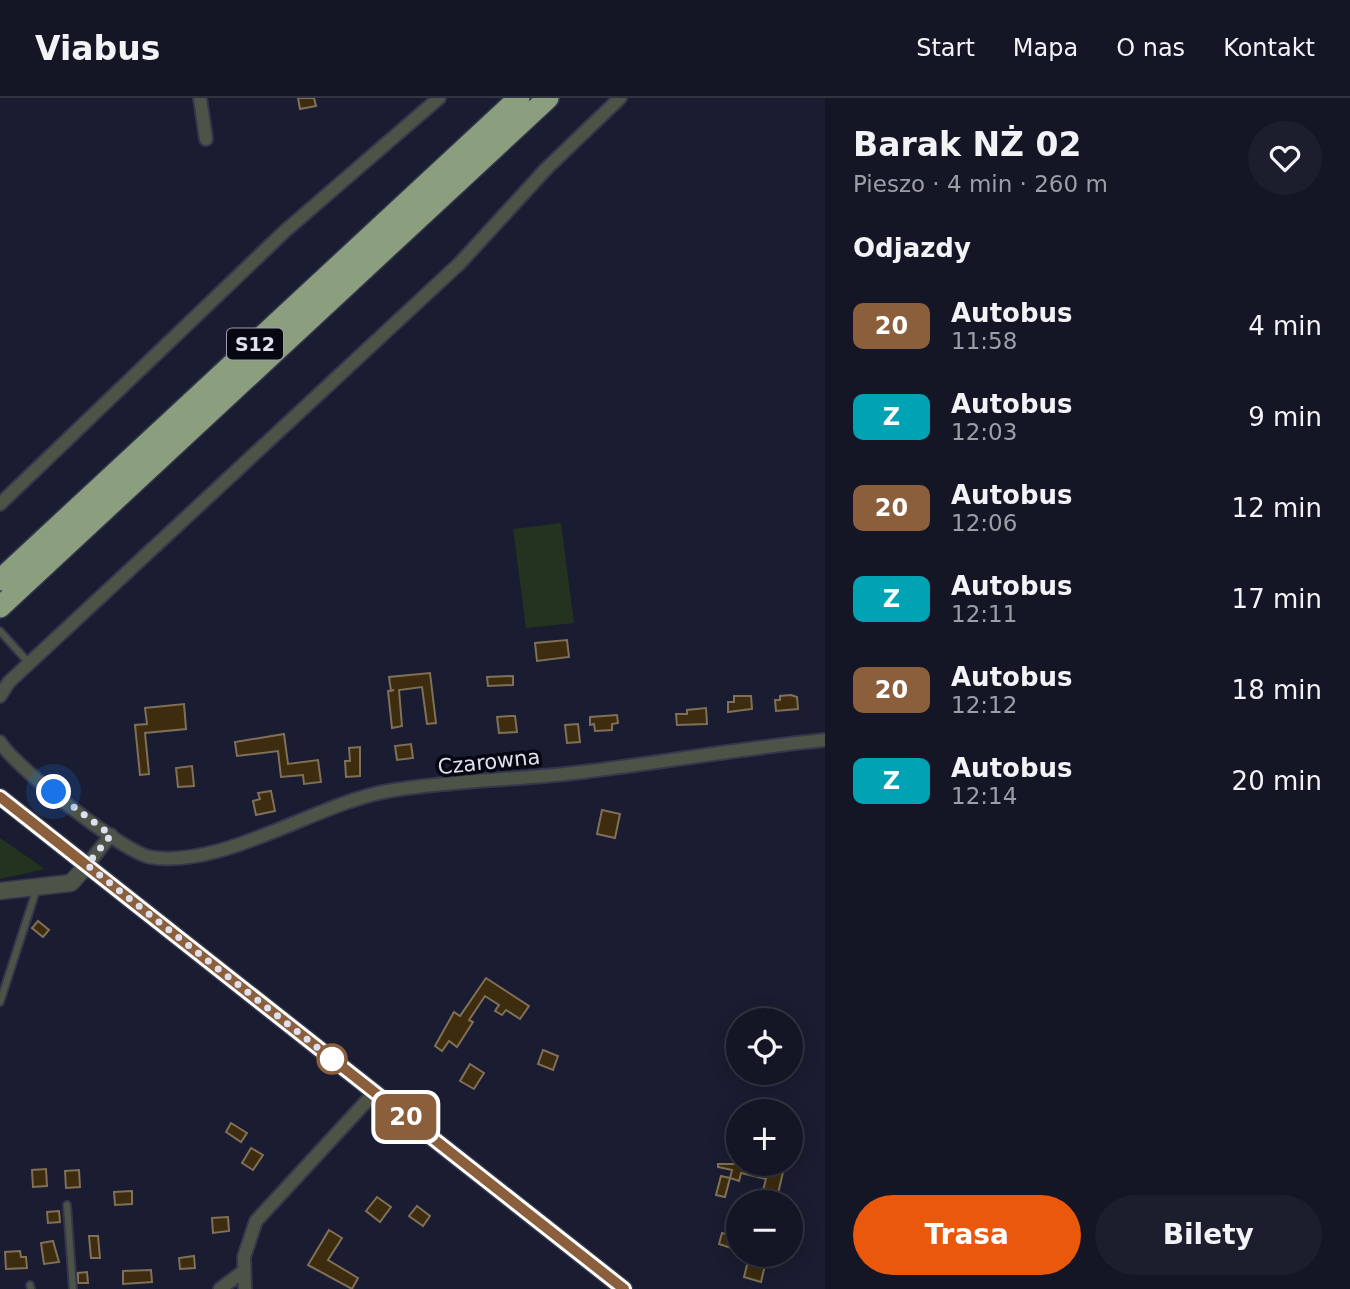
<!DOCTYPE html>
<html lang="pl">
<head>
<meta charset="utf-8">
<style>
	:root { --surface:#141525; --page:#1d1e2d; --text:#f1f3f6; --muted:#9d9fa7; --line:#333442; --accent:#ea580c }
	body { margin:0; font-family:"DejaVu Sans",sans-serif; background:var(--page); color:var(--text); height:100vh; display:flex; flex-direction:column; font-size:26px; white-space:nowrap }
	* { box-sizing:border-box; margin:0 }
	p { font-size:23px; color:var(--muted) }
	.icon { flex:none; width:38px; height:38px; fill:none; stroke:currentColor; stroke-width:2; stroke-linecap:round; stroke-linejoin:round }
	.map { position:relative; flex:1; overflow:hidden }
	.details { display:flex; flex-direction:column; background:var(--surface); width:525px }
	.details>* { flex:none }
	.badge { padding:0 14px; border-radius:10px; font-size:24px; line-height:46px }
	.controls { position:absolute; left:726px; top:910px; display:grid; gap:14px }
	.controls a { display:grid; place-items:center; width:77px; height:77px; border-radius:50%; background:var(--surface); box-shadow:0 4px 18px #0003,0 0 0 2px var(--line); font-size:35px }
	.you { position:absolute; width:35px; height:35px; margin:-18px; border:5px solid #fff; border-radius:50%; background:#1a73e8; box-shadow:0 0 0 10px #1a73e833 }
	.map>.badge { position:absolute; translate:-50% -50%; box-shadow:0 0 0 4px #fff }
	h2 { padding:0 28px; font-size:26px; line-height:63px }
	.round { display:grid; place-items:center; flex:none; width:74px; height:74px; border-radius:37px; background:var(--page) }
	.head { display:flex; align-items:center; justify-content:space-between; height:119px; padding:0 28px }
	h1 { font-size:33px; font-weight:600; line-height:52px }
	.primary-button { display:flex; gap:14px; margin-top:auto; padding:14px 28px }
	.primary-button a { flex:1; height:80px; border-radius:42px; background:var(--accent); color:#fff; font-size:28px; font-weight:600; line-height:80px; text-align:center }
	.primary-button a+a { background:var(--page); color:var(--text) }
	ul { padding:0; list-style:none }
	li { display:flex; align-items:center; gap:21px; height:91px; padding:0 28px }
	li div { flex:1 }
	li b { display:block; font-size:26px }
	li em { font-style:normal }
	li .badge { min-width:77px; font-weight:700; text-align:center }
	header { display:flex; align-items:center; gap:42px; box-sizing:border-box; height:98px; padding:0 35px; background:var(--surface); border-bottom:2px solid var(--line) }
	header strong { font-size:33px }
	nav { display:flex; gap:38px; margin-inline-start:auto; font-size:24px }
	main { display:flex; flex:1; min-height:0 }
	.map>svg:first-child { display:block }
	.green { fill:#243320 }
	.building { fill:#3d2c0e; stroke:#807057; stroke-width:2 }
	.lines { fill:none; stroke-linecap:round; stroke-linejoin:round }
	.service-casing { stroke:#35374c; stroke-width:10 }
	.minor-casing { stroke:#35374c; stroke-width:16 }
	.tertiary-casing { stroke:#35374c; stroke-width:19 }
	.motorway-casing { stroke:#35374c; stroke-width:24 }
	.service { stroke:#4c5447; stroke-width:6 }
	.minor { stroke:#4c5447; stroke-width:12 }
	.tertiary { stroke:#4c5447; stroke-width:16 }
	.motorway { stroke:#8b9f7f; stroke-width:21 }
	.line-casing { stroke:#fff; stroke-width:16 }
	.line { stroke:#8b5e3c; stroke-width:10 }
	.walk { stroke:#dee0ef; stroke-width:7; stroke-dasharray:0 12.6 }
	.stop-dot { fill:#fff; stroke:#8b5e3c; stroke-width:3.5 }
	.labels { text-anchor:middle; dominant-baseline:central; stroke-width:7; stroke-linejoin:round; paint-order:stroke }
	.shield { fill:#070711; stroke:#9e9fac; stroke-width:2 }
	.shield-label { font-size:19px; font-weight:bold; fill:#dee0ef }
	.street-label { font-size:21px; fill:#dee0ef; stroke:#070711 }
</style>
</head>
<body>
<header>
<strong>Viabus</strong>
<nav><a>Start</a><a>Mapa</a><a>O nas</a><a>Kontakt</a></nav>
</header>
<main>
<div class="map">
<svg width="825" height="1191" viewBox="0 0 825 1191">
	<rect width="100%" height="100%" fill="#1a1c31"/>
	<g class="green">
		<path d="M561,425l13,100 -48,5 -13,-99z"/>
		<path d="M0,740l45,31 -45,10z"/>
	</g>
	<g class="building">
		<path d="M298,0h16l2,8 -16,3z"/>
		<path d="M567,542l2,17 -32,4 -2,-18z"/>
		<path d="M430,575l6,50 -9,1 -5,-37 -23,3 3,36 -10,2 -4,-37 6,-1 -3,1 -2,-14z"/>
		<path d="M513,578v9l-25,1 -1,-9z"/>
		<path d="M791,597l6,2 1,12 -22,2 -1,-11h5v-4z"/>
		<path d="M734,598h17l1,13 -24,3v-10h6z"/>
		<path d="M184,606l2,25 -41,4 4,41 -9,1 -5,-50 12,-1 -2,-16z"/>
		<path d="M706,610l1,16 -30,1 -1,-11h11v-4z"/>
		<path d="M617,617l1,8 -6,1v6l-17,1 -1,-7 -4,1v-8z"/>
		<path d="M510,618h5l2,16 -18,1 -2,-16z"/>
		<path d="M578,626l2,18 -13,1 -2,-18z"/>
		<path d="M284,636l4,30 30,-4 3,22 -17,2 -1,-9 -22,2 -3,-26 -41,5 -2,-14z"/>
		<path d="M411,646l2,14 -16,2 -2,-14z"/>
		<path d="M360,649v29l-14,1 -1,-16h5l-1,-13z"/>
		<path d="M192,668l2,20 -16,1 -2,-19z"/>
		<path d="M271,693l4,20 -19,4 -3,-14 7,-2 -2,-6z"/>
		<path d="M602,712l18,4 -5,24 -18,-4z"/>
		<path d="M38,823l11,9 -6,7 -11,-9z"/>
		<path d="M486,880l43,28 -9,13 -14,-9 -4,5 -7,-4 4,-6 -14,-9 -16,24 4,2 -16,25 -8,-6 -7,10 -7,-5 19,-34 6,4z"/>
		<path d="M543,952l15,6 -5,14 -15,-6z"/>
		<path d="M470,966l14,9 -10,16 -14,-8z"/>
		<path d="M231,1025l16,10 -6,9 -15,-10z"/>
		<path d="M251,1050l12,7 -10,15 -11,-7z"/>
		<path d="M718,1066h49l17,4 -8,34h-16l6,-23 -25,-6 -2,8 -9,-3 2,-8 -14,-3z"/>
		<path d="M46,1071l1,17 -14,1 -1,-17z"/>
		<path d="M79,1072l1,17 -14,1 -1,-17z"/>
		<path d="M721,1078l9,2 -5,19 -9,-2z"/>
		<path d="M132,1093v13l-17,1 -1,-13z"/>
		<path d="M377,1099l14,10 -11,15 -14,-11z"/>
		<path d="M417,1108l13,10 -7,10 -14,-10z"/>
		<path d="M59,1113l1,11 -12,1 -1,-11z"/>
		<path d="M228,1119l1,14 -16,2 -1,-15z"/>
		<path d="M329,1132l13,8 -14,22 30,18 -6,11 -44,-24z"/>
		<path d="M722,1135l16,4 -4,12 -15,-5z"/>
		<path d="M89,1138h9l2,22h-9z"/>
		<path d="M53,1143l6,21 -15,2 -3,-21z"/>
		<path d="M20,1153l1,6h5l1,11 -21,1 -1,-17z"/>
		<path d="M194,1158l1,12 -15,1 -1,-11z"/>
		<path d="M748,1163l17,4 -4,17 -17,-5z"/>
		<path d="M151,1172l1,12 -29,2v-13z"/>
		<path d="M87,1174l1,11h-10v-10z"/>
	</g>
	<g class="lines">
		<defs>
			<g id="service">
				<path d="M0,533l29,32"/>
				<path d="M0,904l37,-114"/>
				<path d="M416,1025l16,-17"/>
				<path d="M67,1107l6,84"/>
				<path d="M30,1187l1,4"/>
			</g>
			<g id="minor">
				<path d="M200,0l6,41"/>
				<path d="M0,406l285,-273 154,-133"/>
				<path d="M0,598l9,-14 451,-419 86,-94 74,-71"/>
				<path d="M0,644c15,25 123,110 150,115 73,12 165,-53 238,-66 64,-11 131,-11 195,-19 81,-10 161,-24 242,-32"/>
				<path d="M87,767l24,-30"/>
				<path d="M220,1191l24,-18"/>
				<path d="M245,1191l-1,-32 12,-36 119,-129"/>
			</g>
			<g id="tertiary">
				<path d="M0,699l624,492"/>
				<path d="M0,793l71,-8 16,-18"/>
			</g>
			<g id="motorway">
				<path d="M0,482l519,-482"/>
				<path d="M0,509l548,-509"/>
			</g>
		</defs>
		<use href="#service" class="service-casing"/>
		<use href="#minor" class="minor-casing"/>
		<use href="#tertiary" class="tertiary-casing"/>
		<use href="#motorway" class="motorway-casing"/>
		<use href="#service" class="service"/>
		<use href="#minor" class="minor"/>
		<use href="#tertiary" class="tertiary"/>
		<use href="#motorway" class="motorway"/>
	</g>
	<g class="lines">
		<defs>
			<path id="line" d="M0,699l624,492"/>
		</defs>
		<use href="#line" class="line-casing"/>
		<use href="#line" class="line"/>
		<path class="walk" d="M54,694l57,43 -24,30 245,194"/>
	</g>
	<circle class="stop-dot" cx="332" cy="961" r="14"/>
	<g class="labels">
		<rect class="shield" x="227" y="230.5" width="56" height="31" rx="5"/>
		<g class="shield-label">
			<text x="255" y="246">S12</text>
		</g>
		<g class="street-label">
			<text transform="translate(489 664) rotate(-6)">Czarowna</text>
		</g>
	</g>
</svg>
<div class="controls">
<a><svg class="icon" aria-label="locate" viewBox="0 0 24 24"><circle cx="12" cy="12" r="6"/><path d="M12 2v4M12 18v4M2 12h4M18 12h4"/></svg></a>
<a>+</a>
<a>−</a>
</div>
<div class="you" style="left:54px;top:694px"></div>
<b class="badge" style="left:406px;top:1019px;background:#8b5e3c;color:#fff">20</b>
</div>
<section class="details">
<div class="head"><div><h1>Barak NŻ 02</h1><p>Pieszo · 4 min · 260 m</p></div><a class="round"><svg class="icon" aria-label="heart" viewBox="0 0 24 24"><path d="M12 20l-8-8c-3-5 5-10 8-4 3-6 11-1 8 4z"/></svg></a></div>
<h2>Odjazdy</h2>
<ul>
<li><span class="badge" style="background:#8b5e3c;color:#fff">20</span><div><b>Autobus</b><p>11:58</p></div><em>4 min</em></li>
<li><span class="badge" style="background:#00a3b4;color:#fff">Z</span><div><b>Autobus</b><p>12:03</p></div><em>9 min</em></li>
<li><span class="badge" style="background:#8b5e3c;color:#fff">20</span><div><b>Autobus</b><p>12:06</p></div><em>12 min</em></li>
<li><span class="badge" style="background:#00a3b4;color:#fff">Z</span><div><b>Autobus</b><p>12:11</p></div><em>17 min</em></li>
<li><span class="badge" style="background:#8b5e3c;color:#fff">20</span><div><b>Autobus</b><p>12:12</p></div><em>18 min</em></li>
<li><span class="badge" style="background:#00a3b4;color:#fff">Z</span><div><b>Autobus</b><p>12:14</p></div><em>20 min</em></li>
</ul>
<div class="primary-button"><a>Trasa</a><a>Bilety</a></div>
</section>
</main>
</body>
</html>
